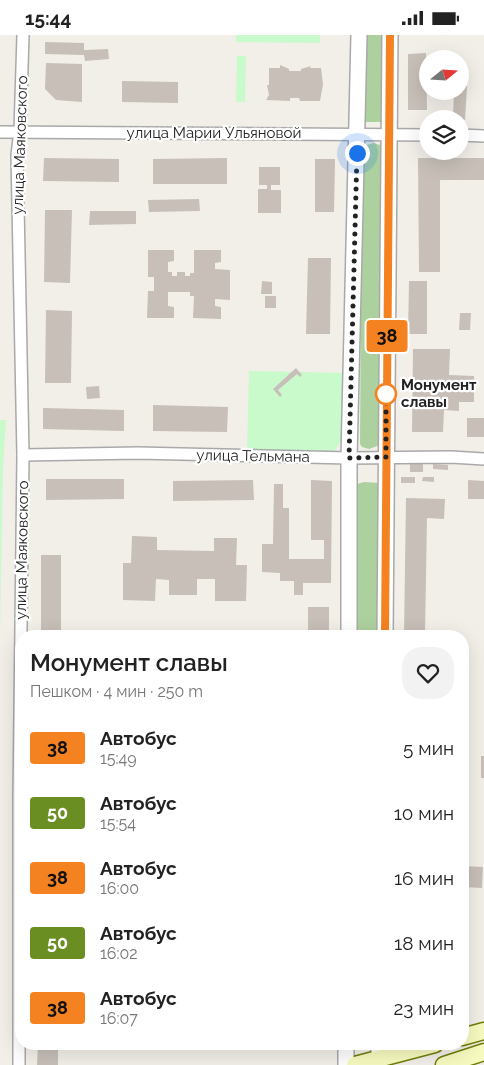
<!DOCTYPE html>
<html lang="ru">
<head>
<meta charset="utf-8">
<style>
	:root { --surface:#fff; --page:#f2f2f2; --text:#222; --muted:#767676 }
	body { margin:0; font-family:Raleway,sans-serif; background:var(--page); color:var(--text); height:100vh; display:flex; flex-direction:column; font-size:19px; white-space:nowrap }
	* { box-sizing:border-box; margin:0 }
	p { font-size:16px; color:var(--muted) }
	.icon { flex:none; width:28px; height:28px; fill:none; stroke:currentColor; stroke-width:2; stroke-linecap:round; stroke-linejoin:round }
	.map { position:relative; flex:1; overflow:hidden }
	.details { position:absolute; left:15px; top:595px; width:454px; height:420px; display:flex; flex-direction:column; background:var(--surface); border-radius:20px; box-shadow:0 5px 20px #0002 }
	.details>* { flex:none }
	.badge { padding:0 10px; border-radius:4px; font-size:18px; line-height:32px }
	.needle { width:32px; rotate:72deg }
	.fabs { position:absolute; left:419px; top:15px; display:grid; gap:10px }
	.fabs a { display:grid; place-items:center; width:50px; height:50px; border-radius:50%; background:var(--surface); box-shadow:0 5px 20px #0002; font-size:25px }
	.you { position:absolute; width:25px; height:25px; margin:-12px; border:4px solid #fff; border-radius:50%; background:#1a73e8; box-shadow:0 0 0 8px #1a73e833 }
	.map>.badge { position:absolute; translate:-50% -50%; box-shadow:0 0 0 2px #fff }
	.round { display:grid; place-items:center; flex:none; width:52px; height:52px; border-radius:20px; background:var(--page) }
	.summary { display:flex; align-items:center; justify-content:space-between; height:85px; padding:0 15px }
	h1 { font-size:24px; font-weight:600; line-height:38px }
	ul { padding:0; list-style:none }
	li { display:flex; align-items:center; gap:15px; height:65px; padding:0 15px }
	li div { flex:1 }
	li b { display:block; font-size:19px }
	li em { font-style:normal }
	li .badge { min-width:55px; font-weight:700; text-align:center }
	.status { display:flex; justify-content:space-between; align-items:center; height:35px; padding:0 25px; background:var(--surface); direction:ltr }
	.status svg { height:14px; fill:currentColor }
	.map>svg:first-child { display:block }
	.forest { fill:#add19e }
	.park { fill:#c8facc }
	.building { fill:#c7bfb8 }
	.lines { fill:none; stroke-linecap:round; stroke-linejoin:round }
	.minor-casing { stroke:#a9a9a9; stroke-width:14 }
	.tertiary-casing { stroke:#a9a9a9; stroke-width:18 }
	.secondary-casing { stroke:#707d05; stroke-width:19 }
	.minor { stroke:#fff; stroke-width:11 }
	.tertiary { stroke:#fff; stroke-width:15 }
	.secondary { stroke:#f7fabf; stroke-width:16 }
	.line-casing { stroke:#fff; stroke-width:11 }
	.line { stroke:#f58220; stroke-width:8 }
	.walk { stroke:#222; stroke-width:5; stroke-dasharray:0 9 }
	.stop-dot { fill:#fff; stroke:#f58220; stroke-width:2.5 }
	.labels { text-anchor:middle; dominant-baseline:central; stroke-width:4.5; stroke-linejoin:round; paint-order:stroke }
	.street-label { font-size:15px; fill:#222; stroke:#fff }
	.stop-label { font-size:15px; font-weight:bold; fill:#222; stroke:#fff; text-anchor:start }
</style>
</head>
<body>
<div class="status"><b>15:44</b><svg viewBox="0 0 49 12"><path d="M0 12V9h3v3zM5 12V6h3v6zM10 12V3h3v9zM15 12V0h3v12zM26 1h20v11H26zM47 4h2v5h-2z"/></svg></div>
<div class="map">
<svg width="484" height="1030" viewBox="0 0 484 1030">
	<rect width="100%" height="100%" fill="#f2efe9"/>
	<g class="forest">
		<path d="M363,0h24v87h-23z"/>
		<path d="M374,108l6,2 5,6 -5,294 -11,4 -7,-2 -2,-3 2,-295 4,-4z"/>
		<path d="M364,447l17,1 -2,153h-23l1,-152z"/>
	</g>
	<g class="park">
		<path d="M236,0h84v8l-84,-1z"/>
		<path d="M237,21h9l-1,46h-9z"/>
		<path d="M249,336l95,2 -3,68 -9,13 -85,-3z"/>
		<path d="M0,385h6l-3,49 -3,163z"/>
	</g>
	<g class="building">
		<path d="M45,7l39,1v7l24,-1 1,10 -24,2 -1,-6 -39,-1z"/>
		<path d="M426,18l1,57h-19v-56z"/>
		<path d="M46,28l36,1v38l-26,-2 -11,-11z"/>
		<path d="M280,30l9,4v2h12v-2l10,-3 -1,2h11l2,16 -3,17h-20l-1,-3h-9v3l-24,-1 3,-5 -2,-10h2v-17h11z"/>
		<path d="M122,46l56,1v21l-56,-1z"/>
		<path d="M460,49l7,2 -2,34 -12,-2 1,-27h6z"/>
		<path d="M44,123l75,1v23l-76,-1z"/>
		<path d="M227,123v26h-74v-25z"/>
		<path d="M418,123h66v22h-44v92h-21z"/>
		<path d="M315,124h20l-1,53h-19z"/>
		<path d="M259,132h21v18h-9v5h10v23h-23v-24h9v-4h-8z"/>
		<path d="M199,164l1,12 -51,1 -1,-12z"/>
		<path d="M45,175h27l-2,73 -26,-1z"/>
		<path d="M90,176h46v13l-47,1z"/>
		<path d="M148,215h26v11l-6,1v10h4v4h5v-4h8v4h5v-3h4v-23h27v12l-6,1v6l15,1v30l-15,-1v7l6,1v12l-28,-1 1,-22h-4v-4h-22v14l6,1v11h-27l1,-27h6v-14h-6z"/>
		<path d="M308,223h23l-1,76h-24z"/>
		<path d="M262,246l10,1v12h-11z"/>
		<path d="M409,246h18v53h-19z"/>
		<rect x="265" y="261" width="11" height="12"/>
		<path d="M46,275l26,1 -1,72h-26z"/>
		<path d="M460,278h11l-1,17h-11z"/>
		<path d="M413,314h37l-1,26 25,1v26h-15v9l-15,-1 -1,22h-31z"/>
		<path d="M296,333l6,7 -2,2 -3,-3 -19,16 4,5 -2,2 -7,-8z"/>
		<path d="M99,351l1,12 -13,1 -1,-12z"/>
		<path d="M153,370l75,2 -1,25 -74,-1z"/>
		<path d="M43,373l81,2v21l-81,-2z"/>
		<rect x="467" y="383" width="17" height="19"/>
		<rect x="410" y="429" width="13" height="8"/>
		<path d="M433,429l15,1v5l-15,-1z"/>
		<rect x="401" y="442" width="14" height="6"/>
		<path d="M423,442h11v5l-12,-1z"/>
		<path d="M46,444h78v20l-78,1z"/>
		<path d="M253,445l1,20 -81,1v-20z"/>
		<path d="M311,445l21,1 -1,102h-28v12h-9v-14h-14v-8l-18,-1v-28h11l1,-60h9v24h6v51h35v-19h-13z"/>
		<path d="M468,445l16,1v18h-16z"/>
		<path d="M406,463l39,1 -1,20 -17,-1 -2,118h-21z"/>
		<path d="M132,501l25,1v13l57,1v-13h23l-1,27h11l-1,36h-31v-22h-18v16h-28v-15l-13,-1 -1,22 -32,-1v-37h8z"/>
		<rect x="41" y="520" width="20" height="81"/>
		<rect x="308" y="572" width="21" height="29"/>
		<rect x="481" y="721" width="3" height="22"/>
		<path d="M462,831l21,1 -1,21 -20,-1z"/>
		<path d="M38,1009h20v21h-21z"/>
	</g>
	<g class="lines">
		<defs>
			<g id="minor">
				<path d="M0,97l428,3"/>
				<path d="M460,100l24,1"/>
				<path d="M23,420l115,-2 211,5 102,-1 33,2"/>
				<path d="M19,1030v-267l4,-343 -6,-300 3,-24 3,-96"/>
			</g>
			<g id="tertiary">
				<path d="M349,601v-178l10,-423"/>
				<path d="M385,601l5,-601"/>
				<path d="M379,1009v14"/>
				<path d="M346,1030v-21"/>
			</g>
			<g id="secondary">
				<path d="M462,1002l22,-6"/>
				<path d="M355,1030l80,-21"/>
				<path d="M444,1030l40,-13"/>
			</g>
		</defs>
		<use href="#minor" class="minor-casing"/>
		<use href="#tertiary" class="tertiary-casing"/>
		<use href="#secondary" class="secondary-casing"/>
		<use href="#minor" class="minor"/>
		<use href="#tertiary" class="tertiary"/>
		<use href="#secondary" class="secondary"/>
	</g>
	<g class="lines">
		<defs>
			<path id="line" d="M385,601l5,-601"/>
		</defs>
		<use href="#line" class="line-casing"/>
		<use href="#line" class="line"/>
		<path class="walk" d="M357,118l-8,305 37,-1v-63"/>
	</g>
	<circle class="stop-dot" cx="386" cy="359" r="10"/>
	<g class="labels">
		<g class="street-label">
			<text x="214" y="98">улица Марии Ульяновой</text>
			<text transform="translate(20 110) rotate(-88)">улица Маяковского</text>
			<text transform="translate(253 421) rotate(1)">улица Тельмана</text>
			<text transform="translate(22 515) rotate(-89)">улица Маяковского</text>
		</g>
		<g class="stop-label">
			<text x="401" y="350">Монумент<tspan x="401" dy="17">славы</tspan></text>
		</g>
	</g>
</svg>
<div class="fabs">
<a><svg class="needle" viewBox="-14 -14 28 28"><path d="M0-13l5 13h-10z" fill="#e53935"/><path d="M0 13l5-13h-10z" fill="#767676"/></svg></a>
<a><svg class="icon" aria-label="layers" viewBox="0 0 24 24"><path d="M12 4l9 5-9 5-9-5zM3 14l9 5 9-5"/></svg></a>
</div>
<div class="you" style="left:357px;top:118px"></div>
<b class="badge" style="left:387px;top:301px;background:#f58220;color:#111">38</b>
<section class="details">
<div class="summary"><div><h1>Монумент славы</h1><p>Пешком · 4 мин · 250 m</p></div><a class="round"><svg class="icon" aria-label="heart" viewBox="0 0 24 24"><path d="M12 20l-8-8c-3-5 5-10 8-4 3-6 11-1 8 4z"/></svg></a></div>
<ul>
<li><span class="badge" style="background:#f58220;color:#111">38</span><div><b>Автобус</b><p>15:49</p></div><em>5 мин</em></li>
<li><span class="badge" style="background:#6b8e23;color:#fff">50</span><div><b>Автобус</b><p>15:54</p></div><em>10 мин</em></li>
<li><span class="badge" style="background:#f58220;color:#111">38</span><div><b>Автобус</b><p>16:00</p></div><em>16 мин</em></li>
<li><span class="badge" style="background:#6b8e23;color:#fff">50</span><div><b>Автобус</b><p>16:02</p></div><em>18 мин</em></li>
<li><span class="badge" style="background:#f58220;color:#111">38</span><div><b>Автобус</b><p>16:07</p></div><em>23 мин</em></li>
</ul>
</section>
</div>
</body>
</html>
